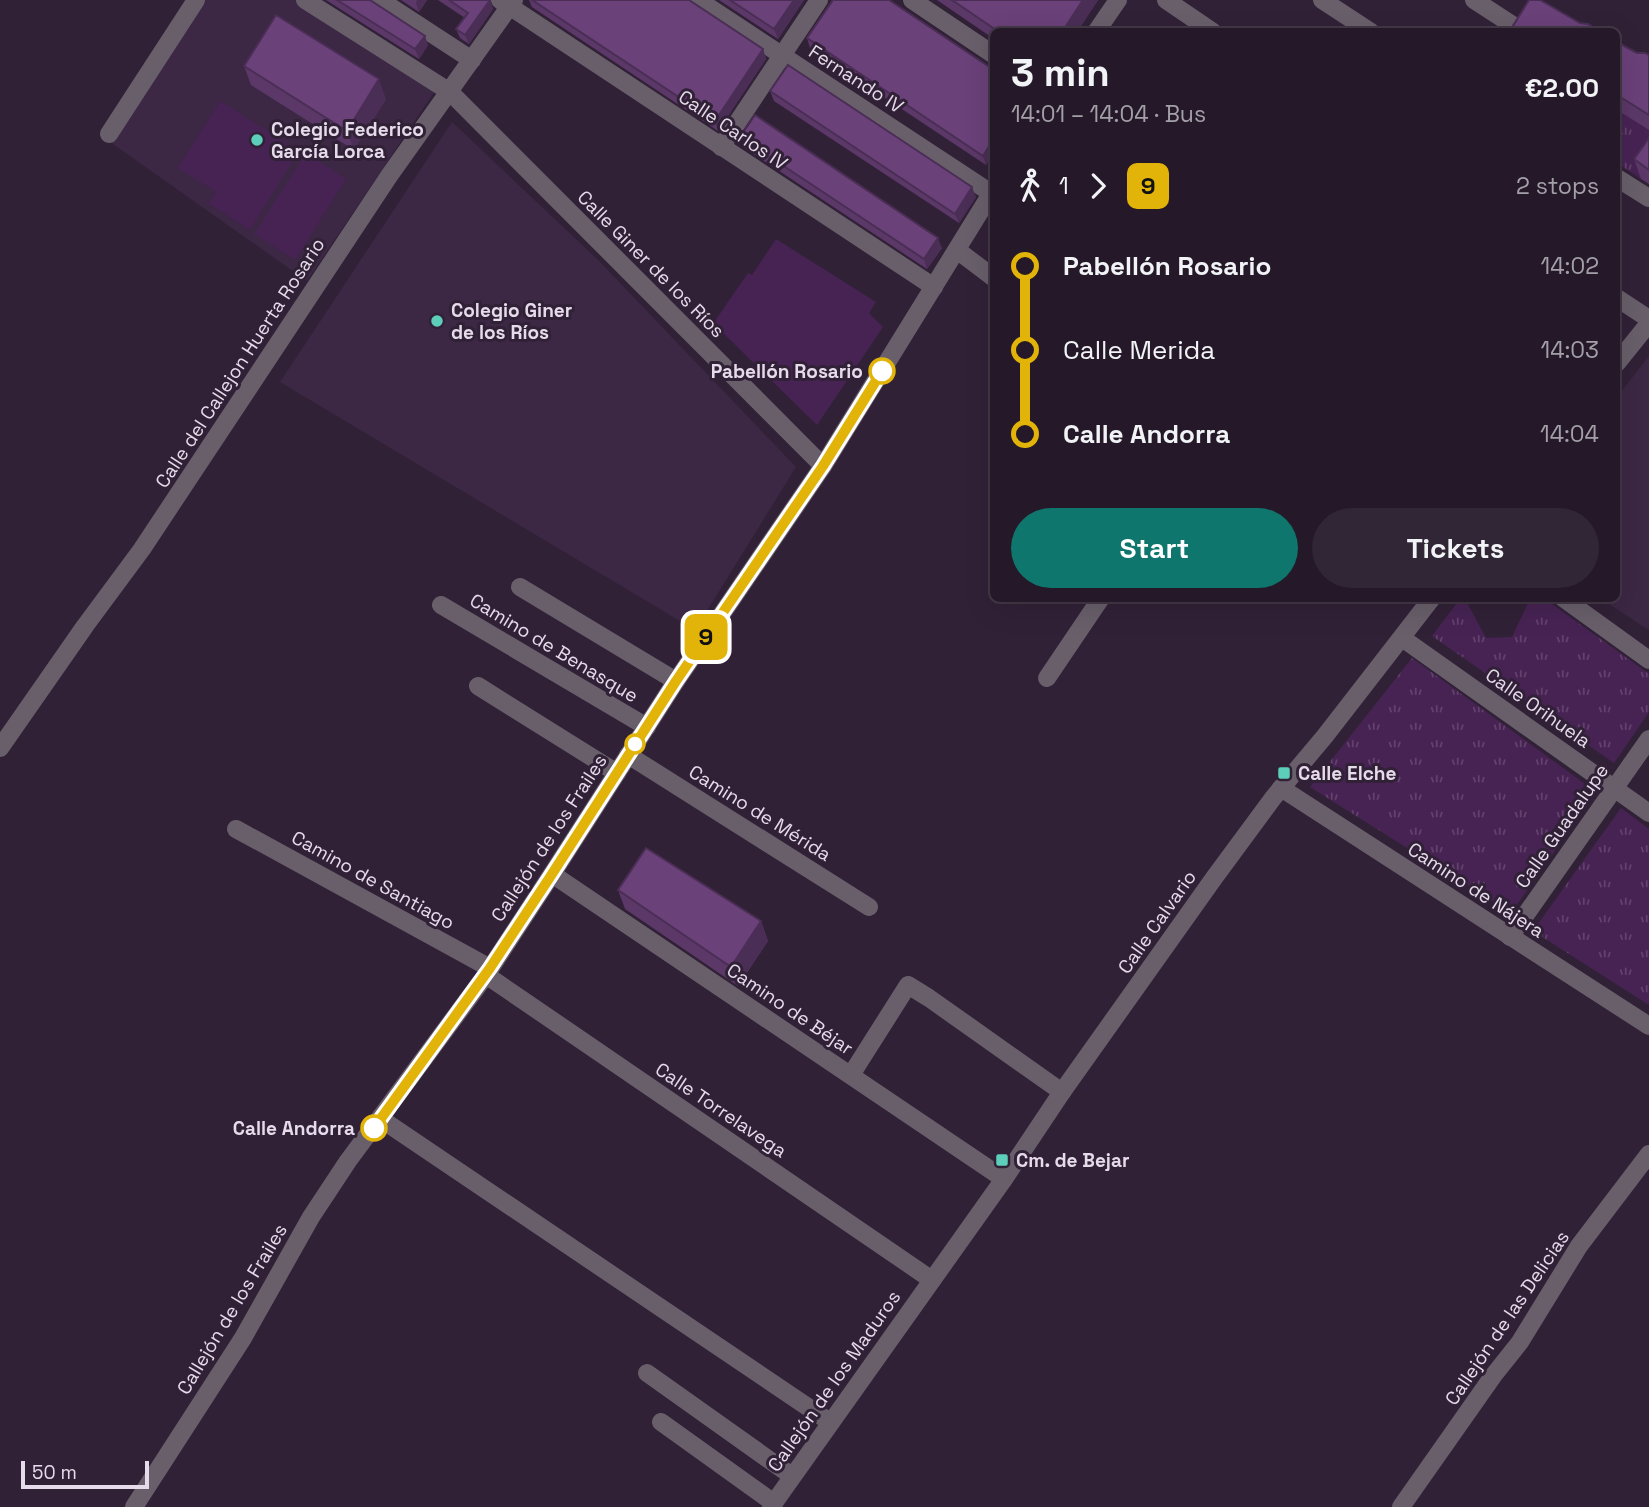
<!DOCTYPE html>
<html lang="en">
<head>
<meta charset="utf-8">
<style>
	:root { --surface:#251929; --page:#312635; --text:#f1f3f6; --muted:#a3a0a8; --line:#423846; --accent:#0f766e }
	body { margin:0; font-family:"Space Grotesk",sans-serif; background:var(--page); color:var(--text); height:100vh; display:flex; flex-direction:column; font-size:26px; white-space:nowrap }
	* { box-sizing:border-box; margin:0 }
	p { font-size:23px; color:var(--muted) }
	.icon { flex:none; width:38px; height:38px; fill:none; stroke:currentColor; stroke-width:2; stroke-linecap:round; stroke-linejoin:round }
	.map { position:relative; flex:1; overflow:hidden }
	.sheet { position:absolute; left:990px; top:28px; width:630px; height:574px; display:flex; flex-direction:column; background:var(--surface); border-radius:10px; box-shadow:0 7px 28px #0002,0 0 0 2px var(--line) }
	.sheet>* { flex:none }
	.badge { padding:0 14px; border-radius:10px; font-size:24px; line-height:46px }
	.scale { position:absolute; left:21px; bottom:18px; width:128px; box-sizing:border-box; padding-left:7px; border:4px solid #e6dbea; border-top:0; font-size:19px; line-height:24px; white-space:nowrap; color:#e6dbea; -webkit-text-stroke:5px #312137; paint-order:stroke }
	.map>.badge { position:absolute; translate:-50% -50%; box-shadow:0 0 0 4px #fff }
	.legs { display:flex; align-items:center; gap:10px; height:77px; padding:0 21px; font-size:23px }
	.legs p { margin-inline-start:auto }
	.summary { display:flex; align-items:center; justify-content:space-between; height:119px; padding:0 21px }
	h1 { font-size:38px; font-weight:700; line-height:52px }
	.primary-button { display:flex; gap:14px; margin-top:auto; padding:14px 21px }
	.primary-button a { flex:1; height:80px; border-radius:42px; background:var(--accent); color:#fff; font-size:28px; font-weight:700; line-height:80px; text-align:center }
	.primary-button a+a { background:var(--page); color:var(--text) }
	ul { padding:0 21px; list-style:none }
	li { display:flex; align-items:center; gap:24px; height:84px; font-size:26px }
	li i { display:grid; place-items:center; width:10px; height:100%; margin:0 9px; background:currentColor }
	li i::after { content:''; width:18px; height:18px; margin:-9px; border:5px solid; border-radius:50%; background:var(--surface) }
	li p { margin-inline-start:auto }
	li:first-child i { background:linear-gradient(#0000 50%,currentColor 0) }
	li:last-child i { background:linear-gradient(currentColor 50%,#0000 0) }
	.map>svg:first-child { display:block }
	.built { fill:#3c2744 }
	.grass { fill:url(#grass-tufts) }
	.pitch { fill:#472354 }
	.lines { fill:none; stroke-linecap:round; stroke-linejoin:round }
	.street { stroke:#685f6b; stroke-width:18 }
	.wall { fill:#5b3868 }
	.shaded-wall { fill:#4a2e55 }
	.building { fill:#6a4179; stroke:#4a2e55; stroke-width:2 }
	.line-1-casing { stroke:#fff; stroke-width:16 }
	.line-1 { stroke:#e2b308; stroke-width:10 }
	.poi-dot { fill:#5cceba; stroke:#312137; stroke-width:2.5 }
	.stop-1-dot { fill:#fff; stroke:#e2b308; stroke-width:3.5 }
	.labels { text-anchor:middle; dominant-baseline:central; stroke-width:6; stroke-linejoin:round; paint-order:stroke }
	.street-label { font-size:19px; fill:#e6dbea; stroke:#312137 }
	.poi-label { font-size:19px; font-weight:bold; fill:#e6dbea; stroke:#312137; text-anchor:start }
	.stop-label { font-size:19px; font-weight:bold; fill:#e6dbea; stroke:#312137; text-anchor:end }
</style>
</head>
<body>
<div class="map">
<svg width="1649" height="1507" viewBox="0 0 1649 1507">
	<defs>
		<pattern id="grass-tufts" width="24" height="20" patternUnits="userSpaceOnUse" patternTransform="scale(1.75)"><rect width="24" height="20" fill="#472354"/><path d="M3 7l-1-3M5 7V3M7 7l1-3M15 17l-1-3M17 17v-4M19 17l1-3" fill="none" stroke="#62426d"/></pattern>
	</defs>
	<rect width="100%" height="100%" fill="#312137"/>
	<g class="built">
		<path d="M205,0h90l142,88 -130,193 -197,-139z"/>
		<path d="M452,122l146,138 198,207 -101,163 -415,-248z"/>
		<path d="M1649,356v274l-48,-31 16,-1v-201z"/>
	</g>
	<g class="grass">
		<path d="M1617,110l32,20v37l-8,12 -24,-16z"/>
		<path d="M1460,599h5l21,39 26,-1 18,-38h15l104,75v38l-35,51 -182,-127z"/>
		<path d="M1412,658l184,134 -85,121 -201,-126z"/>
		<path d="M1621,808l28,21v176l-116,-74z"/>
	</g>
	<g class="pitch">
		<path d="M220,101l79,50 -49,79 -41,-26 7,-12 -38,-24z"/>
		<path d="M306,153l40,26 -51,81 -41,-26z"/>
		<path d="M776,239l100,63 -7,11 14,14 -66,98 -97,-95 -10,-2 38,-55 4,2z"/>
	</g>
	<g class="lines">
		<g class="street">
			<path d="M305,0l145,92 373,374"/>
			<path d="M380,0l92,60"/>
			<path d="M500,0l434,287"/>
			<path d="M698,0l293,193"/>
			<path d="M912,0l82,55"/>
			<path d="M1166,0l47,32"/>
			<path d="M1322,0l49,32"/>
			<path d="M1474,0l40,26"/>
			<path d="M1096,32l22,-32"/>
			<path d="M109,134l87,-134"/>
			<path d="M721,147l98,-147"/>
			<path d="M1617,178l32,20"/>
			<path d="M957,250l37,28"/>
			<path d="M1617,298l32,21"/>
			<path d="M1617,363l32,-40"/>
			<path d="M520,587l156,94"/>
			<path d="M1563,598l86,62"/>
			<path d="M441,605l206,122"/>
			<path d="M1402,638l247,175"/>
			<path d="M1047,678l54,-80"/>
			<path d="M478,686l139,87"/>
			<path d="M0,748l85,-122 57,-77 247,-373 125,-176"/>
			<path d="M628,755l241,152"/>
			<path d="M1281,788l368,238"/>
			<path d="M236,829l254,139"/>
			<path d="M552,874l452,305"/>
			<path d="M1510,937l139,-198"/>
			<path d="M486,975l446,305"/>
			<path d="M851,1075l57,-90 21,13 133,94"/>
			<path d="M381,1119l449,303"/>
			<path d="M647,1373l145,103"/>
			<path d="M661,1422l113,81"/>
			<path d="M134,1507l109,-169 68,-121 37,-56 138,-186 66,-101 124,-193 147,-215 171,-277"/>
			<path d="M771,1507l233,-328 58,-87 152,-214 59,-80 52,-62 107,-138"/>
			<path d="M1401,1507l92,-131 27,-34 59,-96 70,-92"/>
		</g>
	</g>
	<g class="wall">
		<path d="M326,0h44l58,45 -9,14z"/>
		<path d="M401,0h26l-8,12z"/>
		<path d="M438,0h52l3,9 -24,35 -9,-6 -4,-9 9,-11z"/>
		<path d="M529,0h160l74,49 3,10 -48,72 -186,-124z"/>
		<path d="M719,0h85l-26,39z"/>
		<path d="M937,0h161l-21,32h-83v7z"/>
		<path d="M807,38l187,32 -8,95 -176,-117z"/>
		<path d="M1617,42l20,11 12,2v75l-32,-20z"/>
		<path d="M244,66l142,33 -32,51 -103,-65z"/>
		<path d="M770,91l206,106 -17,26 -185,-122z"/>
		<path d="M740,137l202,111 -15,21 -184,-122z"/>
		<path d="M1649,138v46l-8,-5 -7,-20z"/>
		<path d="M618,890l143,31 7,20 -30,45 -113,-77z"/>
	</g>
	<g class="shaded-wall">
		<path d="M417,0h10l-8,12 -3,-9z"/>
		<path d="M490,0l3,9 -24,35 -4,-9z"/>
		<path d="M794,0h10l-26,39 -4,-10z"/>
		<path d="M1083,0h15l-21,32h-15z"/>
		<path d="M425,36l3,9 -9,14 -4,-10z"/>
		<path d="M763,49l3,10 -48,72 -3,-10z"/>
		<path d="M379,79l7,20 -32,51 -7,-19z"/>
		<path d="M994,138v16l-8,11 -3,-9z"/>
		<path d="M972,187l4,10 -17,26 -4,-9z"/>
		<path d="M938,238l4,10 -15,21 -3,-10z"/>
		<path d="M761,921l7,20 -30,45 -7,-19z"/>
	</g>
	<g class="building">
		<path d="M337,0h33l55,36 -10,13z"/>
		<path d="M449,0h41l-25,35 -9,-6 12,-16z"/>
		<path d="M532,0h157l74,49 -48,72z"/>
		<path d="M730,0h64l-20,29z"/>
		<path d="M833,0h56l105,70v68l-11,18 -176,-118z"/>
		<path d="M952,0h131l-21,32h-63z"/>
		<path d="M1529,0h11l40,23 8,1 13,8h-85l-5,-3z"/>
		<path d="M276,15l103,64 -32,52 -103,-65z"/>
		<path d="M1617,42l20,11h8l4,2v60l-32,-20z"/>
		<path d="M788,65l184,122 -17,27 -185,-123z"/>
		<path d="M755,115l183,123 -14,21 -184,-122z"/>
		<path d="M1649,138v32l-15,-11z"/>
		<path d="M646,848l115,73 -30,46 -113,-77z"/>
	</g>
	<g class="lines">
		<defs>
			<path id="line-1" d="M374,1128l116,-160 62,-94 124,-193 147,-215 59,-95"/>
		</defs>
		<use href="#line-1" class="line-1-casing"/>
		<use href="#line-1" class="line-1"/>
	</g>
	<g class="poi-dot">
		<circle cx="257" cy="140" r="7"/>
		<circle cx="437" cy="321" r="7"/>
		<rect x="1277" y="766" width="14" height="14" rx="3.5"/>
		<rect x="995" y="1153" width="14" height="14" rx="3.5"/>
	</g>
	<g class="stop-1-dot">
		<circle cx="882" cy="371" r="12"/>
		<circle cx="635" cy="744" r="9"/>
		<circle cx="374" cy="1128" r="12"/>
	</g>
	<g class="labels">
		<g class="street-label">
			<text transform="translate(856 79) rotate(33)">Fernando IV</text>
			<text transform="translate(733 130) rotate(34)">Calle Carlos IV</text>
			<text transform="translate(651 264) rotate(45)">Calle Giner de los Ríos</text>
			<text transform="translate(240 363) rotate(-57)">Calle del Callejon Huerta Rosario</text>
			<text transform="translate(554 648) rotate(31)">Camino de Benasque</text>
			<text transform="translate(1538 708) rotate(35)">Calle Orihuela</text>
			<text transform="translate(760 813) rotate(32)">Camino de Mérida</text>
			<text transform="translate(1562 826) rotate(-55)">Calle Guadalupe</text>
			<text transform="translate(549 838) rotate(-57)">Callejón de los Frailes</text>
			<text transform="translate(373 880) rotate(29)">Camino de Santiago</text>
			<text transform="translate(1476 890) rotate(33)">Camino de Nájera</text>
			<text transform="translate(1157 922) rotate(-55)">Calle Calvario</text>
			<text transform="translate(790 1009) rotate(34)">Camino de Béjar</text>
			<text transform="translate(721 1110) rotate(34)">Calle Torrelavega</text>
			<text transform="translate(232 1309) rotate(-59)">Callejón de los Frailes</text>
			<text transform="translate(1507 1318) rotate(-56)">Callejón de las Delicias</text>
			<text transform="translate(834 1381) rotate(-55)">Callejón de los Maduros</text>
		</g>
		<g class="poi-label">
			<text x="271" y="129">Colegio Federico<tspan x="271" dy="22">García Lorca</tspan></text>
			<text x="451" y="310">Colegio Giner<tspan x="451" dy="22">de los Ríos</tspan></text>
			<text x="1298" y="773">Calle Elche</text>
			<text x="1016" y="1160">Cm. de Bejar</text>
		</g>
		<g class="stop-label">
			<text x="863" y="371">Pabellón Rosario</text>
			<text x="355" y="1128">Calle Andorra</text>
		</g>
	</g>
</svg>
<div class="scale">50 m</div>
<b class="badge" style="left:706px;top:637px;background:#e2b308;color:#111">9</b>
<section class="sheet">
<div class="summary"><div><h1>3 min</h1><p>14:01 – 14:04 · Bus</p></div><b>€2.00</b></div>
<div class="legs"><svg class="icon" aria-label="walk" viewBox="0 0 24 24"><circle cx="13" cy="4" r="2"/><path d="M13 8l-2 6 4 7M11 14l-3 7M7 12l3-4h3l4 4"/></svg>1<svg class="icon" aria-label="forward" viewBox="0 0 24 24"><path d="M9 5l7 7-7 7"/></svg><b class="badge" style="background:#e2b308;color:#111">9</b><p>2 stops</p></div>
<ul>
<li><i style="color:#e2b308"></i><b>Pabellón Rosario</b><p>14:02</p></li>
<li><i style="color:#e2b308"></i><span>Calle Merida</span><p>14:03</p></li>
<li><i style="color:#e2b308"></i><b>Calle Andorra</b><p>14:04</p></li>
</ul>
<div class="primary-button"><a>Start</a><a>Tickets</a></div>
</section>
</div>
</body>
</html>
